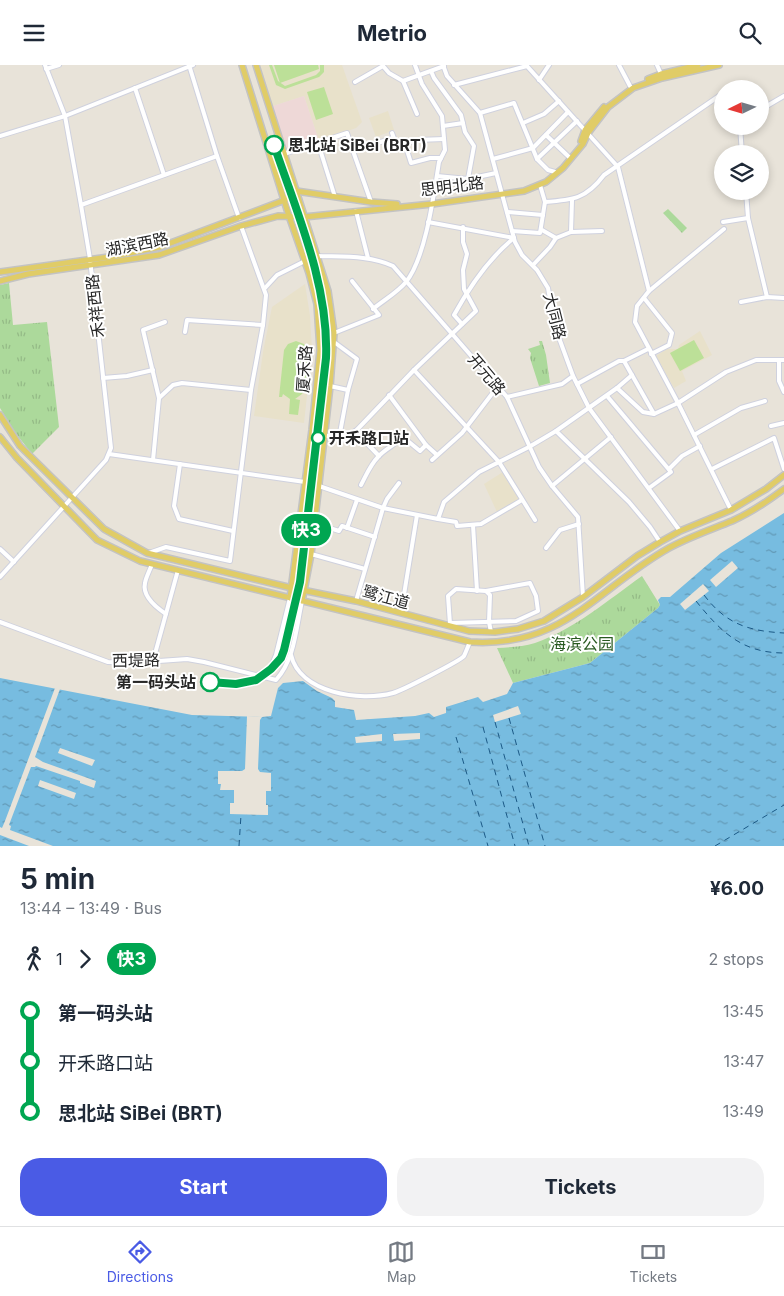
<!DOCTYPE html>
<html lang="en">
<head>
<meta charset="utf-8">
<style>
	:root { --surface:#fff; --page:#f2f2f3; --text:#1f2937; --muted:#747a83; --line:#e0e1e3; --accent:#4a5be5 }
	body { margin:0; font-family:Inter,"Noto Sans SC",sans-serif; background:var(--page); color:var(--text); height:100vh; display:flex; flex-direction:column; font-size:19px; white-space:nowrap }
	* { box-sizing:border-box; margin:0 }
	p { font-size:16px; color:var(--muted) }
	.icon { flex:none; width:28px; height:28px; fill:none; stroke:currentColor; stroke-width:2; stroke-linecap:round; stroke-linejoin:round }
	.map { position:relative; height:781px; overflow:hidden }
	.sheet { display:flex; flex-direction:column; background:var(--surface); flex:1 }
	.sheet>* { flex:none }
	.badge { padding:0 10px; border-radius:16px; font-size:18px; line-height:32px }
	.needle { width:32px; rotate:265deg }
	.fabs { position:absolute; left:714px; top:15px; display:grid; gap:10px }
	.fabs a { display:grid; place-items:center; width:55px; height:55px; border-radius:50%; background:var(--surface); box-shadow:0 2px 8px #0003; font-size:25px }
	.map>.badge { position:absolute; translate:-50% -50%; box-shadow:0 0 0 2px #fff }
	.legs { display:flex; align-items:center; gap:8px; height:55px; padding:0 20px; font-size:16px }
	.legs p { margin-inline-start:auto }
	.summary { display:flex; align-items:center; justify-content:space-between; height:85px; padding:0 20px }
	h1 { font-size:28px; font-weight:700; line-height:38px }
	.button { display:flex; gap:10px; margin-top:auto; padding:10px 20px }
	.button a { flex:1; height:58px; border-radius:20px; background:var(--accent); color:#fff; font-size:20px; font-weight:700; line-height:58px; text-align:center }
	.button a+a { background:var(--page); color:var(--text) }
	ul { padding:0 20px; list-style:none }
	li { display:flex; align-items:center; gap:18px; height:50px; font-size:19px }
	li i { display:grid; place-items:center; width:8px; height:100%; margin:0 6px; background:currentColor }
	li i::after { content:''; width:12px; height:12px; margin:-6px; border:4px solid; border-radius:50%; background:var(--surface) }
	li p { margin-inline-start:auto }
	li:first-child i { background:linear-gradient(#0000 50%,currentColor 0) }
	li:last-child i { background:linear-gradient(currentColor 50%,#0000 0) }
	header { display:flex; justify-content:space-between; align-items:center; height:65px; padding:0 20px; background:var(--surface); font-size:22px; font-weight:700 }
	.tabs { display:flex; justify-content:space-around; align-items:center; height:70px; border-top:1px solid var(--line); background:var(--surface); font-size:14px; color:var(--muted) }
	.tabs a { display:grid; justify-items:center; gap:2px }
	.tabs .on { color:var(--accent) }
	.map>svg:first-child { display:block }
	.education { fill:#e8e1ca }
	.medical { fill:#eed8d7 }
	.grass { fill:url(#grass-tufts) }
	.pitch { fill:#bce098 }
	.water { fill:url(#water-ripples) }
	.pier { fill:#e8e3d9 }
	.lines { fill:none; stroke-linecap:round; stroke-linejoin:round }
	.ferry { stroke:#1b5986; stroke-width:1; stroke-dasharray:6 5; stroke-linecap:butt }
	.minor-casing { stroke:#cfd1de; stroke-width:6 }
	.major-casing { stroke:#c3c3c3; stroke-width:8 }
	.minor { stroke:#fff; stroke-width:4 }
	.major { stroke:#e0cc67; stroke-width:5 }
	.line-1-casing { stroke:#fff; stroke-width:11 }
	.line-1 { stroke:#00a651; stroke-width:8 }
	.stop-1-dot { fill:#fff; stroke:#00a651; stroke-width:2.5 }
	.labels { text-anchor:middle; dominant-baseline:central; stroke-width:4; stroke-linejoin:round; paint-order:stroke }
	.stop-label { font-size:16px; font-weight:bold; fill:#272727; stroke:#fff; text-anchor:start }
	.street-label { font-size:16px; fill:#272727; stroke:#fff }
	.park-label { font-size:16px; fill:#285a20; stroke:#fff }
</style>
</head>
<body>
<header><svg class="icon" aria-label="menu" viewBox="0 0 24 24"><path d="M4 6h16M4 12h16M4 18h16"/></svg>Metrio<svg class="icon" aria-label="search" viewBox="0 0 24 24"><circle cx="10" cy="10" r="6"/><path d="M15 15l6 6"/></svg></header>
<div class="map">
<svg width="784" height="781" viewBox="0 0 784 781">
	<defs>
		<pattern id="grass-tufts" width="24" height="20" patternUnits="userSpaceOnUse" patternTransform="scale(1.25)"><rect width="24" height="20" fill="#acd99b"/><path d="M3 7l-1-3M5 7V3M7 7l1-3M15 17l-1-3M17 17v-4M19 17l1-3" fill="none" stroke="#94ba86"/></pattern>
		<pattern id="water-ripples" width="26" height="14" patternUnits="userSpaceOnUse" patternTransform="scale(1.25)"><rect width="26" height="14" fill="#77bce0"/><path d="M2 4q2-2 4 0t4 0M15 11q2-2 4 0t4 0" fill="none" stroke="#6299b6"/></pattern>
	</defs>
	<rect width="100%" height="100%" fill="#e8e3d9"/>
	<g class="education">
		<path d="M256,0h86l20,57 -6,6 -37,13 -15,-45 -34,11z"/>
		<path d="M388,46l6,19 -18,7 -7,-19z"/>
		<path d="M305,219l5,32 2,34 -8,73 -50,-7 9,-64 9,-45z"/>
		<path d="M700,266l12,24 -30,16 4,10 -12,7 -18,-32 11,-7h11l1,-4z"/>
		<path d="M503,407l16,27 -22,13 -13,-28z"/>
	</g>
	<path class="medical" d="M304,31l15,45 -34,11 -15,-45z"/>
	<g class="grass">
		<path d="M668,144l19,19 -5,5 -19,-20z"/>
		<path d="M9,218l4,42 34,-3 12,105 -27,27 -18,-23 -14,-23v-123z"/>
		<path d="M539,276h3l4,14 4,28 -11,3 -9,-28 1,-5 -3,-4 12,-4z"/>
		<path d="M642,511l18,29 -2,3 -68,55 -77,20 -16,-35c13,-1 26,-1 38,-5 40,-14 73,-43 107,-67z"/>
	</g>
	<g class="pitch">
		<path d="M269,0h3l6,16 7,5 31,-11 4,-4v-6h4v7l-5,5 -34,12 -9,-4z"/>
		<path d="M274,0h44l1,4 -39,14z"/>
		<path d="M324,22l9,27 -17,6 -9,-28z"/>
		<path d="M694,275l10,18 -24,13 -10,-18z"/>
		<path d="M296,276l8,3 5,10 -4,35 -3,5 -7,5 5,1 -2,15 -9,-1 1,-15 -7,-5 -1,3h-3l5,-47 4,-6z"/>
	</g>
	<path class="water" d="M784,448v333h-784v-168l192,37 70,2 9,-1 7,-28 5,-5 20,-2 14,10 15,7 3,3v6l19,3 2,10 59,-4 14,-3 5,4 12,-4v-6l32,-10 5,5 24,-8 6,-11 77,-20 68,-55 2,-3 -2,-5 3,-3h9l51,-44z"/>
	<g class="pier">
		<path d="M732,496l6,7 -22,19 -6,-7z"/>
		<path d="M703,519l6,7 -24,19 -5,-6z"/>
		<path d="M55,623l5,1 -25,68 8,5 53,19 -2,7 -14,-5v-2l-44,-15 -1,1h-4l-19,50 -3,8 2,1 -1,4 43,16h-24l-29,-11v-8l2,1 3,-7z"/>
		<path d="M518,641l3,8 -26,8 -2,-7z"/>
		<path d="M247,651l15,1 -2,3 -2,49 2,3 11,1v18h-5v14h2v10l-38,-1v-11h4v-13h-14l1,-6h-3v-13h24l3,-2z"/>
		<path d="M420,668v6l-26,2 -1,-7z"/>
		<path d="M382,669v7l-26,2 -1,-6z"/>
		<path d="M60,683l35,12 -3,6 -34,-13z"/>
		<path d="M40,715l36,13 -2,6 -36,-13z"/>
	</g>
	<g class="lines">
		<g class="ferry">
			<path d="M704,530c22,29 44,36 80,38"/>
			<path d="M696,536c25,31 46,52 88,52"/>
			<path d="M509,653l36,128"/>
			<path d="M495,657l34,124"/>
			<path d="M483,662l32,119"/>
			<path d="M456,672l32,109"/>
			<path d="M239,781l2,-31"/>
			<path d="M715,781l69,-41"/>
		</g>
		<defs>
			<g id="minor">
				<path d="M189,0l28,91 22,62"/>
				<path d="M443,0l4,11 33,37 35,129 7,13 15,15 11,18 7,39 18,49 16,32 91,123"/>
				<path d="M526,0l92,102 31,124"/>
				<path d="M619,0l11,21"/>
				<path d="M657,0l4,9"/>
				<path d="M46,4l13,-4"/>
				<path d="M431,6l3,7 27,37 4,17 9,14 -6,33"/>
				<path d="M539,15l10,-15"/>
				<path d="M403,16l14,33"/>
				<path d="M355,17l28,-16 6,7 14,8 41,-15"/>
				<path d="M454,20l73,-19"/>
				<path d="M135,23l29,87"/>
				<path d="M730,24l6,-4v4"/>
				<path d="M760,45l24,-14"/>
				<path d="M480,48l34,-10 23,56 11,11 7,2"/>
				<path d="M523,58l21,-9 15,-13"/>
				<path d="M443,61l20,-3"/>
				<path d="M740,61l2,28"/>
				<path d="M392,68l5,13 20,-6 27,-1"/>
				<path d="M546,70l23,22"/>
				<path d="M0,71l65,-20 128,-51"/>
				<path d="M318,78l17,54"/>
				<path d="M405,79l6,19 19,-5h11"/>
				<path d="M284,89l63,-21 6,18"/>
				<path d="M493,94l40,-11 35,-36"/>
				<path d="M537,94l40,-38"/>
				<path d="M437,111l31,3 28,-6"/>
				<path d="M746,126l2,27 19,79"/>
				<path d="M371,137l-18,-51 40,-13"/>
				<path d="M545,137c28,-2 41,-3 59,-27l118,-81"/>
				<path d="M81,140l136,-49"/>
				<path d="M356,146l12,47"/>
				<path d="M507,147l36,3"/>
				<path d="M428,157l86,16"/>
				<path d="M723,157l25,-4"/>
				<path d="M724,164l-75,62 -12,15 -2,16 43,81 53,107"/>
				<path d="M542,165l14,8"/>
				<path d="M512,166l28,2 5,-31 -5,-17"/>
				<path d="M571,167l1,-32"/>
				<path d="M317,191c25,1 53,-1 76,10l114,131 32,70 13,19 26,31 5,80"/>
				<path d="M533,200l17,-18 6,-9 15,-6 31,-1"/>
				<path d="M265,223l12,-13 28,-14"/>
				<path d="M644,233l28,35 -3,12 -18,9"/>
				<path d="M741,237l26,-5 17,1"/>
				<path d="M373,244c11,-9 25,-17 33,-27 20,-25 28,-89 33,-120l6,-12 -3,-34 -20,-32 -7,-19"/>
				<path d="M462,259l-8,-9c16,-29 35,-57 60,-77"/>
				<path d="M185,267l2,-12 76,5"/>
				<path d="M334,268l45,-18 -27,-34"/>
				<path d="M334,277l23,17 -9,31 -9,48"/>
				<path d="M648,284l-24,12 30,53"/>
				<path d="M779,295v21l5,11"/>
				<path d="M414,305l85,92 36,58"/>
				<path d="M103,313l24,-2 26,-6"/>
				<path d="M577,319l42,-23h5"/>
				<path d="M330,321l18,4"/>
				<path d="M617,323l26,24 11,2 24,-11 48,-31 30,-12h28"/>
				<path d="M389,330l37,50 10,9"/>
				<path d="M607,331l64,76 -22,16"/>
				<path d="M507,332l55,-13 11,-8"/>
				<path d="M159,333l-16,-68 22,-8"/>
				<path d="M771,361l13,-3"/>
				<path d="M355,366l24,25"/>
				<path d="M556,366l73,71 21,25 10,15"/>
				<path d="M324,370l21,5 6,-4 63,-66 62,-59 -12,-22 -1,-19 4,-16 -4,-12v-15"/>
				<path d="M694,370l47,-27 24,-7"/>
				<path d="M109,389l196,28"/>
				<path d="M153,395l6,-62 14,-13 9,-2 69,7"/>
				<path d="M432,395l30,-27 36,-47"/>
				<path d="M180,399l-6,42 5,13 54,12"/>
				<path d="M669,404l13,-13 18,-10"/>
				<path d="M712,404l62,-31 10,31"/>
				<path d="M361,420c5,-9 9,-20 17,-28 7,-8 17,-12 25,-20l17,14 6,-6"/>
				<path d="M319,421l64,22 55,11 6,-17 35,-30 50,-25 27,-16 61,-43 15,-13"/>
				<path d="M552,421l59,-49"/>
				<path d="M438,454l18,3 1,4 24,-2 41,-24"/>
				<path d="M314,458l25,8 3,-5 33,11"/>
				<path d="M473,460l4,66"/>
				<path d="M347,463l10,-28"/>
				<path d="M546,483l14,-18 19,-6"/>
				<path d="M0,484l14,13"/>
				<path d="M149,488l17,-6 64,14 21,-171 12,-65 3,-30 -25,-69"/>
				<path d="M311,489l54,15"/>
				<path d="M152,499c-2,6 -6,13 -7,19 -3,13 12,25 21,31"/>
				<path d="M0,512l106,-117 5,-12 -21,-189 -9,-54 -16,-89 -20,-51"/>
				<path d="M356,536l27,-93 4,-9 12,-16"/>
				<path d="M401,548l16,-98"/>
				<path d="M0,557l108,40 23,1 56,-4 17,3 72,18c19,-21 20,-52 26,-79"/>
				<path d="M450,558l66,-2 22,-10 -2,-15 -6,-13 -44,8"/>
				<path d="M450,559l-2,-28 8,-7 30,2 4,4 -1,27 2,10"/>
				<path d="M291,590c9,38 69,47 102,38 8,-2 67,-32 71,-37 2,-4 4,-10 6,-14"/>
				<path d="M153,596l25,-91"/>
				<path d="M257,610l14,-8 5,-12 14,-57"/>
			</g>
			<g id="major">
				<path d="M242,0l47,151 20,57 8,31 3,46 -8,80 -22,168"/>
				<path d="M256,0l72,226 6,42 -4,53 -19,168 -9,47"/>
				<path d="M648,14l13,-5 37,-9"/>
				<path d="M581,76l4,-11 19,-23"/>
				<path d="M0,207l109,-15 51,-10 125,-47 11,-9 75,11 26,2"/>
				<path d="M0,216l28,-7 131,-19 82,-29 37,-10 26,1 128,-13 92,-13 22,-9 17,-14 20,-24 5,-11 20,-26 25,-19 29,-10 57,-13"/>
				<path d="M0,350l20,31 84,83 43,24 145,35 64,13 113,30 26,1 23,-3 26,-8 39,-24 54,-41 23,-14 20,-11 51,-21 35,-21 18,-14"/>
				<path d="M0,372l17,21 80,82 43,21 330,81c94,6 126,-53 199,-94 20,-11 41,-18 63,-27 18,-8 36,-20 52,-32"/>
			</g>
		</defs>
		<use href="#minor" class="minor-casing"/>
		<use href="#major" class="major-casing"/>
		<use href="#minor" class="minor"/>
		<use href="#major" class="major"/>
	</g>
	<g class="lines">
		<defs>
			<path id="line-1" d="M210,617l26,2 20,-4 15,-11 10,-11 3,-8 16,-68 26,-224c3,-73 -29,-145 -52,-213"/>
		</defs>
		<use href="#line-1" class="line-1-casing"/>
		<use href="#line-1" class="line-1"/>
	</g>
	<g class="stop-1-dot">
		<circle cx="274" cy="80" r="9"/>
		<circle cx="318" cy="373" r="6"/>
		<circle cx="210" cy="617" r="9"/>
	</g>
	<g class="labels">
		<g class="stop-label">
			<text x="288" y="80">思北站 SiBei (BRT)</text>
			<text x="329" y="373">开禾路口站</text>
			<text x="196" y="617" text-anchor="end">第一码头站</text>
		</g>
		<g class="street-label">
			<text transform="translate(452 121) rotate(-7)">思明北路</text>
			<text transform="translate(137 179) rotate(-11)">湖滨西路</text>
			<text transform="translate(95 241) rotate(-96)">禾祥西路</text>
			<text transform="translate(555 251) rotate(76)">大同路</text>
			<text transform="translate(304 304) rotate(-86)">厦禾路</text>
			<text transform="translate(487 309) rotate(50)">开元路</text>
			<text transform="translate(386 532) rotate(15)">鹭江道</text>
			<text transform="translate(136 595) rotate(-1)">西堤路</text>
		</g>
		<g class="park-label">
			<text x="582" y="579">海滨公园</text>
		</g>
	</g>
</svg>
<div class="fabs">
<a><svg class="needle" viewBox="-14 -14 28 28"><path d="M0-13l5 13h-10z" fill="#e53935"/><path d="M0 13l5-13h-10z" fill="#747a83"/></svg></a>
<a><svg class="icon" aria-label="layers" viewBox="0 0 24 24"><path d="M12 4l9 5-9 5-9-5zM3 14l9 5 9-5"/></svg></a>
</div>
<b class="badge" style="left:306px;top:465px;background:#00a651;color:#fff">快3</b>
</div>
<section class="sheet">
<div class="summary"><div><h1>5 min</h1><p>13:44 – 13:49 · Bus</p></div><b>¥6.00</b></div>
<div class="legs"><svg class="icon" aria-label="walk" viewBox="0 0 24 24"><circle cx="13" cy="4" r="2"/><path d="M13 8l-2 6 4 7M11 14l-3 7M7 12l3-4h3l4 4"/></svg>1<svg class="icon" aria-label="forward" viewBox="0 0 24 24"><path d="M9 5l7 7-7 7"/></svg><b class="badge" style="background:#00a651;color:#fff">快3</b><p>2 stops</p></div>
<ul>
<li><i style="color:#00a651"></i><b>第一码头站</b><p>13:45</p></li>
<li><i style="color:#00a651"></i><span>开禾路口站</span><p>13:47</p></li>
<li><i style="color:#00a651"></i><b>思北站 SiBei (BRT)</b><p>13:49</p></li>
</ul>
<div class="button"><a>Start</a><a>Tickets</a></div>
</section>
<nav class="tabs">
<a class="on"><svg class="icon" aria-label="directions" viewBox="0 0 24 24"><path d="M12 3l9 9-9 9-9-9zM9 14v-3h6M13 9l2 2-2 2"/></svg>Directions</a>
<a><svg class="icon" aria-label="map" viewBox="0 0 24 24"><path d="M3 6l6-2 6 2 6-2v14l-6 2-6-2-6 2zM9 4v14M15 6v14"/></svg>Map</a>
<a><svg class="icon" aria-label="tickets" viewBox="0 0 24 24"><path d="M3 7h18v10H3zM15 7v10"/></svg>Tickets</a>
</nav>
</body>
</html>
